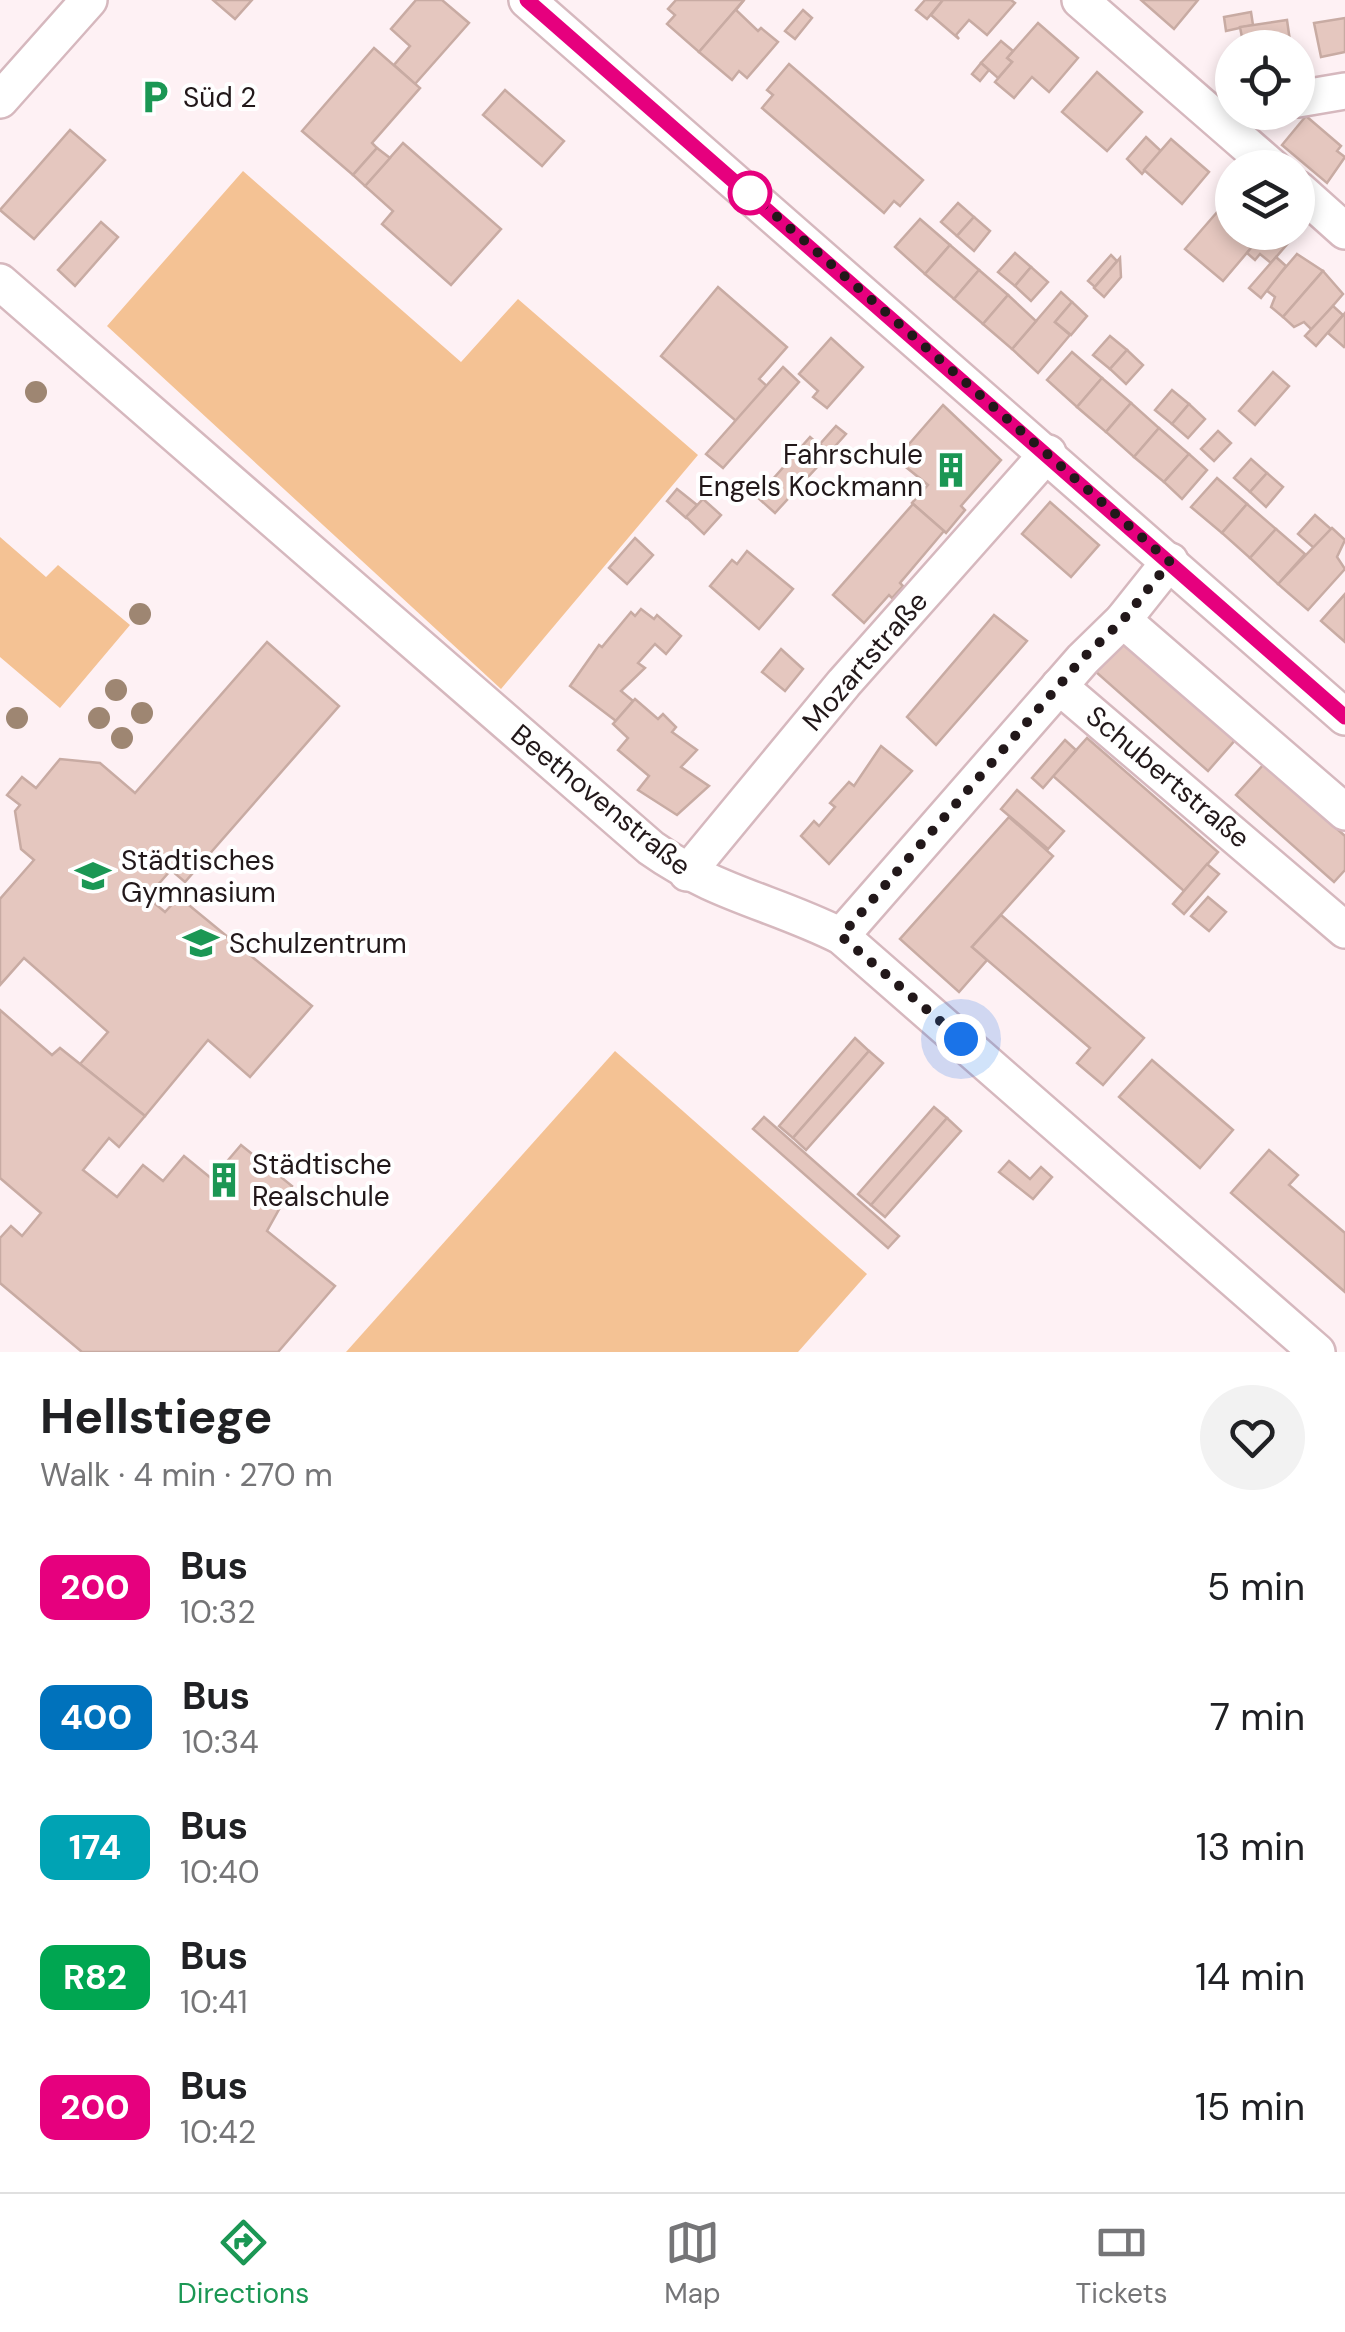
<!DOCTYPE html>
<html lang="en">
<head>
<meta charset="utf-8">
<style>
	:root { --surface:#fff; --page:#f2f2f2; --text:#202124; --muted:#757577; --line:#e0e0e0; --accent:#1b9754 }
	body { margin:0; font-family:"DM Sans",sans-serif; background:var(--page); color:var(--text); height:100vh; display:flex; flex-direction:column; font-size:38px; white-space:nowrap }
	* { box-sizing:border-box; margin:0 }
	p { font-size:32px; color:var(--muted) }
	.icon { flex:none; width:55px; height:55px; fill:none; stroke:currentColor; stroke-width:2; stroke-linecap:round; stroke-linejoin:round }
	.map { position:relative; height:1352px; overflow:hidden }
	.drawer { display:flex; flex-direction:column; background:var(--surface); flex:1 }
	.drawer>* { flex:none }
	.badge { padding:0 20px; border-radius:15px; font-size:35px; line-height:65px }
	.fabs { position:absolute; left:1215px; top:30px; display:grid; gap:20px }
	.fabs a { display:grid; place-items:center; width:100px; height:100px; border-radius:50%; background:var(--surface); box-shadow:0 5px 15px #0003; font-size:50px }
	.you { position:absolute; width:50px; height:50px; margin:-25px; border:8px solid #fff; border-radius:50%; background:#1a73e8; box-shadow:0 0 0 15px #1a73e833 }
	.map>.badge { position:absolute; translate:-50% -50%; box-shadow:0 0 0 5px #fff }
	.round { display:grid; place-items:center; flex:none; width:105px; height:105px; border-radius:52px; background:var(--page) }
	.headline { display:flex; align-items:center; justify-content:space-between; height:170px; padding:0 40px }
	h1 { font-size:48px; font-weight:700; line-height:75px }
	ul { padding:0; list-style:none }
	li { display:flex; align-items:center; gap:30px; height:130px; padding:0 40px }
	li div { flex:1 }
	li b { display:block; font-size:38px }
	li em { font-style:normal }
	li .badge { min-width:110px; font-weight:700; text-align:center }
	.tabs { display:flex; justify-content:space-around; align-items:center; height:140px; border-top:2px solid var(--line); background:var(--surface); font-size:28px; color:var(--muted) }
	.tabs a { display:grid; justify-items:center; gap:5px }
	.tabs .active { color:var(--accent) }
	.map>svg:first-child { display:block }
	.green { fill:#f4c294 }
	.building { fill:#e5c7bf; stroke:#c8aba3; stroke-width:2.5 }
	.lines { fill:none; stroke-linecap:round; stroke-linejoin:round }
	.minor-casing { stroke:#d6b8be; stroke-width:40 }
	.minor { stroke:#fff; stroke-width:35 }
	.tree { fill:#9e8672 }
	.line-casing { stroke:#fff; stroke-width:22 }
	.line { stroke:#e6007e; stroke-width:15 }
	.walk { stroke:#22181a; stroke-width:10; stroke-dasharray:0 18 }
	.stop-dot { fill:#fff; stroke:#e6007e; stroke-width:5 }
	.labels { text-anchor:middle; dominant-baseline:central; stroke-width:8; stroke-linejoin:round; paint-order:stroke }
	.poi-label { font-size:28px; fill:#22181a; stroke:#fff; text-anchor:start }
	.street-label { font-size:28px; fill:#22181a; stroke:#fff }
</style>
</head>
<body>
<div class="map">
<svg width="1345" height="1352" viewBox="0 0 1345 1352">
	<rect width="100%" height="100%" fill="#fef1f4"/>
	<g class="green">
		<path d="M243,171l218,191 57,-63 180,156 -197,234 -394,-363z"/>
		<path d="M0,537l46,40 12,-12 72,60 -70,83 -60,-51z"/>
		<path d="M615,1051l252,223 -69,78h-452z"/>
	</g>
	<g class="building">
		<path d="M213,0h39l-17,19z"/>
		<path d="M416,0h26l27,23 -54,61 -21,-19 16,-19 -19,-17z"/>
		<path d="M676,0h68l-45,52 -32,-28 8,-9 -7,-6z"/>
		<path d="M744,0l-8,10 22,21 3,-3 17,14 -31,36 -8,-7 -7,9 -33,-28z"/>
		<path d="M925,0h18l-16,19 -11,-9z"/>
		<path d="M943,0h68l4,3 -28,32 -18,-15 -13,15 3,4 -28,-24z"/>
		<path d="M1141,0h57l-24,29z"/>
		<path d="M803,10l9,8 -17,21 -10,-8z"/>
		<path d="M1251,12l2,13 -27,6 -2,-14z"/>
		<path d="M1345,18v34l-24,5 -7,-34z"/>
		<path d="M1287,20l4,28h-47l-4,-21z"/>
		<path d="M1038,23l40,35 -29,34 -17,-15 -18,21 -19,-16 17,-20 -5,-4z"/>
		<path d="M1001,41l12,10 -6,7 5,4 -14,16 -17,-15z"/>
		<path d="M374,48l46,40 -48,55 5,5 -24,27 -51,-44z"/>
		<path d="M981,63l8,7 -9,11 -8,-7z"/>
		<path d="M789,64l134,116 -23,26 -6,-5 -10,12 -122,-105 11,-13 -6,-5z"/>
		<path d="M1097,72l45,40 -35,39 -45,-39z"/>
		<path d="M505,90l59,51 -22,25 -59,-51z"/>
		<path d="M1306,116l35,30 -4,5 8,6 -18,26 -45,-38z"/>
		<path d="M70,130l35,30 -71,79 -34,-29z"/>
		<path d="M1146,137l15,14 -19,23 -15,-15z"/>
		<path d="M1171,139l38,33 -27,32 -38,-34z"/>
		<path d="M403,143l98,86 -50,56 -69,-61 11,-13 -28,-25z"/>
		<path d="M377,148l13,10 -25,28 -12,-11z"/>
		<path d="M958,203l16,14 -17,19 -16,-14z"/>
		<path d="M1225,203l7,7v22l30,3 -39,46 -38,-32z"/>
		<path d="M974,217l16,14 -16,20 -17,-15z"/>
		<path d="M920,219l30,26 -25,29 -30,-27z"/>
		<path d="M101,222l17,15 -43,49 -17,-16z"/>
		<path d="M1279,232l10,10 -18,21 -11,-9 -5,6 -8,-7 16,-21z"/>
		<path d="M950,245l29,25 -25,29 -29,-25z"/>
		<path d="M1015,253l16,14 -16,19 -17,-14z"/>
		<path d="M1297,254l26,17 -40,46 -12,-10 4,-10 -9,-7z"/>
		<path d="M1111,255l6,6 -22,26 -7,-6z"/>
		<path d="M1276,257l10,9 -25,32 -12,-10z"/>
		<path d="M1120,258l1,19 -17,20 -10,-9z"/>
		<path d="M1031,267l17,15 -17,19 -16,-15z"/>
		<path d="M979,270l29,25 -25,29 -29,-25z"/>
		<path d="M1323,271l20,23 -31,36 -8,-8 -10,5 -11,-10z"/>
		<path d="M718,287l69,60 -28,32 8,7 -31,35 -75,-65z"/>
		<path d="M1061,292l11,10 -17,20 15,13 -32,38 -26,-24z"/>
		<path d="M1008,295l28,26 -24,28 -29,-25z"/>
		<path d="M1072,302l15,14 -16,19 -16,-13z"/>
		<path d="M1333,306l10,9 -27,31 -11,-10z"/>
		<path d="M1345,313v33l-1,1 -16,-14z"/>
		<path d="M1110,336l17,14 -17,19 -17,-14z"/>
		<path d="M831,338l32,29 -36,41 -14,-11 5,-6 -19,-17z"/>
		<path d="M1127,350l16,15 -17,19 -16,-15z"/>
		<path d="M1072,352l30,26 -25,29 -30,-27z"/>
		<path d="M783,367l16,15 -76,86 -17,-14z"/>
		<path d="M1273,372l16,14 -34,39 -16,-14z"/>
		<path d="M1102,378l29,25 -25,29 -29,-25z"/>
		<path d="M1172,390l17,14 -17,20 -17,-14z"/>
		<path d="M1131,403l28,25 -25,29 -28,-25z"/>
		<path d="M1189,404l16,15 -17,19 -16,-14z"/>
		<path d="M943,405l58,55 -40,46 4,4 -19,23 -34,-30 16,-18 -32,-26z"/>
		<path d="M836,426l10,8 -17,19 -9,-9z"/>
		<path d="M1159,428l30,26 -25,28 -30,-25z"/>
		<path d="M1218,431l13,12 -17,18 -13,-12z"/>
		<path d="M810,437l19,17 -54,59 -18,-16z"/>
		<path d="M1189,454l18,16 -25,29 -18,-17z"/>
		<path d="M1251,459l16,14 -17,19 -16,-14z"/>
		<path d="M1267,473l16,14 -17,20 -16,-15z"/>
		<path d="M1217,478l30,26 -25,29 -31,-26z"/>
		<path d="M677,489l20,16 -11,13 -19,-17z"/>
		<path d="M703,499l18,16 -17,19 -18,-17z"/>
		<path d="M1050,502l49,43 -28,32 -49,-43z"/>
		<path d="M913,504l31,27 -44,52 3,3 -11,12 -3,-3 -25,28 -31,-28z"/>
		<path d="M1247,504l29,25 -26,29 -28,-25z"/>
		<path d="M1315,515l16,14 -17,19 -16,-14z"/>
		<path d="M1332,528l13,12 -8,17 8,12 -37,41 -30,-26z"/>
		<path d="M1276,529l29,25 -27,30 -28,-26z"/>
		<path d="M635,538l18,17 -26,29 -18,-16z"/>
		<path d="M747,551l46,38 -34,40 -49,-43 22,-26 5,4z"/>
		<path d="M1345,594v48l-24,-21z"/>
		<path d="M641,609l13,10 3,-4 24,21 -15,18 -11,-10 -17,19 7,5 -24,23 12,10 -17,20 -46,-35 29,-41 3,2 29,-35 4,4z"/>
		<path d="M994,615l33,26 -91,104 -29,-28z"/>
		<path d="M1124,641l112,98 -28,32 -112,-99z"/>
		<path d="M267,642l72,64 -154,176 -14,-12 -24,27 18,15 14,-15 133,109 -62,71 -42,-37 -63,76 -65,-52 28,-32 -84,-74 -24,27v-86l34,-39 -13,-11 -6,-38 5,-6 -13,-10 15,-18 14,11 24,-29 40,4 35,30z"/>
		<path d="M781,649l22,20 -18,22 -23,-19z"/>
		<path d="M635,699l23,20 5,-5 13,13 -4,5 25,18 -16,17 28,19 -32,29 -39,-25 11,-14 -31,-26 10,-12 -15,-14z"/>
		<path d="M1087,738l131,114 -34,39 -131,-115z"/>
		<path d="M1065,740l11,10 -33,38 -11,-10z"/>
		<path d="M881,746l31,25 -83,93 -28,-28 13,-15 5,5 16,-19 -5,-4 19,-21 5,4z"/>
		<path d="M1264,764l81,72v34l-11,12 -98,-87z"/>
		<path d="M1017,790l47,41 -16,18 -47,-40z"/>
		<path d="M1009,817l44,39 -81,91 15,13 -28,32 -59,-53z"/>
		<path d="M1207,864l12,10 -35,40 -11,-10z"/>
		<path d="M1208,897l18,15 -17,19 -18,-15z"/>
		<path d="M1001,915l143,123 -41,47 -26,-22 13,-15 -118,-101z"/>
		<path d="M0,1010l52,45 8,-7 85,68 -26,31 -10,-9 -26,32 34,27 26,-32 20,16 21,-25 28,23 29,-34 51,41 -25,45 68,55 -57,66h-196l-82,-69v-45l11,-12 11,10 19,-23 -41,-35z"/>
		<path d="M855,1038l14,13 -76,87 -14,-12z"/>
		<path d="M869,1051l14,12 -77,87 -13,-12z"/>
		<path d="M1152,1060l81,70 -33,38 -81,-71z"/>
		<path d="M934,1107l13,11 -76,87 -13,-11z"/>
		<path d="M764,1117l135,119 -11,12 -135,-119z"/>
		<path d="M947,1118l14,13 -76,86 -14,-12z"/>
		<path d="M1269,1150l29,25 -9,10 56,48v59l-114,-99z"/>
		<path d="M1009,1161l21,18 11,-12 11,10 -19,22 -34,-27z"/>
	</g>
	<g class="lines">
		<defs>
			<g id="minor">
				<path d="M527,0l818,717"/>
				<path d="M1080,0l193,168"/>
				<path d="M1298,99l47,-8"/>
				<path d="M0,100l89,-100"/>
				<path d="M1298,189l47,42"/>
				<path d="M0,282l651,566c65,46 122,54 190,88l476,416"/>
				<path d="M1123,620l222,192"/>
				<path d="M1059,686l286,244"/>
				<path d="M687,873l157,-190 204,-230"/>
				<path d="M841,936l242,-277 40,-39 47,-59"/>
			</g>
		</defs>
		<use href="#minor" class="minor-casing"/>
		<use href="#minor" class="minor"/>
	</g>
	<g class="tree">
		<circle cx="36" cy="392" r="11"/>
		<circle cx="140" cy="614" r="11"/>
		<circle cx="116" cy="690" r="11"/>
		<circle cx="142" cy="713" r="11"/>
		<circle cx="17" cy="718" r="11"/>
		<circle cx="99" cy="718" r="11"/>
		<circle cx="122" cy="738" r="11"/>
	</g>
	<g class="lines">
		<defs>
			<path id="line" d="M527,0l818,717"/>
		</defs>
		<use href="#line" class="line-casing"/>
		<use href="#line" class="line"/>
		<path class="walk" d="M750,193l420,369 -47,58 -41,39 -241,277 120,103"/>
	</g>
	<defs>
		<symbol id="parking-bare" viewBox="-9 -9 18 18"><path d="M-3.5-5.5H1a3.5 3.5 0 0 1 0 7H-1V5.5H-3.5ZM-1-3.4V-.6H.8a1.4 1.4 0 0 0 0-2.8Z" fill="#1b9754" stroke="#fff" stroke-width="2.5" paint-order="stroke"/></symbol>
		<symbol id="building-bare" viewBox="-9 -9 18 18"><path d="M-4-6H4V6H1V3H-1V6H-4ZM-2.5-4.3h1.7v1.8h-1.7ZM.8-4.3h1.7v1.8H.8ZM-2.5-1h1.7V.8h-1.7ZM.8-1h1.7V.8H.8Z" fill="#1b9754" stroke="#fff" stroke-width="2.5" paint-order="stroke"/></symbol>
		<symbol id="school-bare" viewBox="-9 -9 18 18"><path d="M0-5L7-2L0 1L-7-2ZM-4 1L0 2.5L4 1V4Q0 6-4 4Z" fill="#1b9754" stroke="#fff" stroke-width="2.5" paint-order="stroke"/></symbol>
	</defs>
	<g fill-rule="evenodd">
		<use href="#parking-bare" x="130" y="72" width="50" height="50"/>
		<use href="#building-bare" x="926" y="445" width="50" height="50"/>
		<use href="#school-bare" x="68" y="851" width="50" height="50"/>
		<use href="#school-bare" x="176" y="918" width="50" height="50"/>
		<use href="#building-bare" x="199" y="1155" width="50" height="50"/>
	</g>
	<circle class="stop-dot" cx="750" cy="193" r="20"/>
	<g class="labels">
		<g class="poi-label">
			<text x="183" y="97">Süd 2</text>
			<text x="923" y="454" text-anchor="end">Fahrschule<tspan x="923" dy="32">Engels Kockmann</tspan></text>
			<text x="121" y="860">Städtisches<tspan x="121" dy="32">Gymnasium</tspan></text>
			<text x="229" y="943">Schulzentrum</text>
			<text x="252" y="1164">Städtische<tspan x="252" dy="32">Realschule</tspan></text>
		</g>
		<g class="street-label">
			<text transform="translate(865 661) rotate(-49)">Mozartstraße</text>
			<text transform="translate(1168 777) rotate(40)">Schubertstraße</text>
			<text transform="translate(601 800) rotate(39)">Beethovenstraße</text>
		</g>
	</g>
</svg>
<div class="fabs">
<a><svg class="icon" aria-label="locate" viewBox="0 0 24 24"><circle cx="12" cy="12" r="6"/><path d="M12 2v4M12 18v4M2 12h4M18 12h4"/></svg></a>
<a><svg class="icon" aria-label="layers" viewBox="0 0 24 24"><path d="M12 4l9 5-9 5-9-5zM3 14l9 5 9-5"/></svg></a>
</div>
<div class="you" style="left:961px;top:1039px"></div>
</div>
<section class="drawer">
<div class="headline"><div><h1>Hellstiege</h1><p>Walk · 4 min · 270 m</p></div><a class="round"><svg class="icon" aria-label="heart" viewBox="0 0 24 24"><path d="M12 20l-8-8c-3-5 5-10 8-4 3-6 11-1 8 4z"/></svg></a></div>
<ul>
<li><span class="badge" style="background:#e6007e;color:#fff">200</span><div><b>Bus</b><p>10:32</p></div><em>5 min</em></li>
<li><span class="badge" style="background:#0072bc;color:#fff">400</span><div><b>Bus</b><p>10:34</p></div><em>7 min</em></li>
<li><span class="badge" style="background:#00a3b4;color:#fff">174</span><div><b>Bus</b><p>10:40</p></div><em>13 min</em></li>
<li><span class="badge" style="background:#00a651;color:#fff">R82</span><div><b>Bus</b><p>10:41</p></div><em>14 min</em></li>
<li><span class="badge" style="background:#e6007e;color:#fff">200</span><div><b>Bus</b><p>10:42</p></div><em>15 min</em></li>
</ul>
</section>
<nav class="tabs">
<a class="active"><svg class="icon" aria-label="directions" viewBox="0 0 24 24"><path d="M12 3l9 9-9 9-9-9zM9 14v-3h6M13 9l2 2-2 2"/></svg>Directions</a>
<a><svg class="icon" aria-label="map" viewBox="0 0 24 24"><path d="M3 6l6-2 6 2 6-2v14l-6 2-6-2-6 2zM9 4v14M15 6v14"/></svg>Map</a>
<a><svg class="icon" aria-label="tickets" viewBox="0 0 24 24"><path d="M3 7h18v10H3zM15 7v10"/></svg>Tickets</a>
</nav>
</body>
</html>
